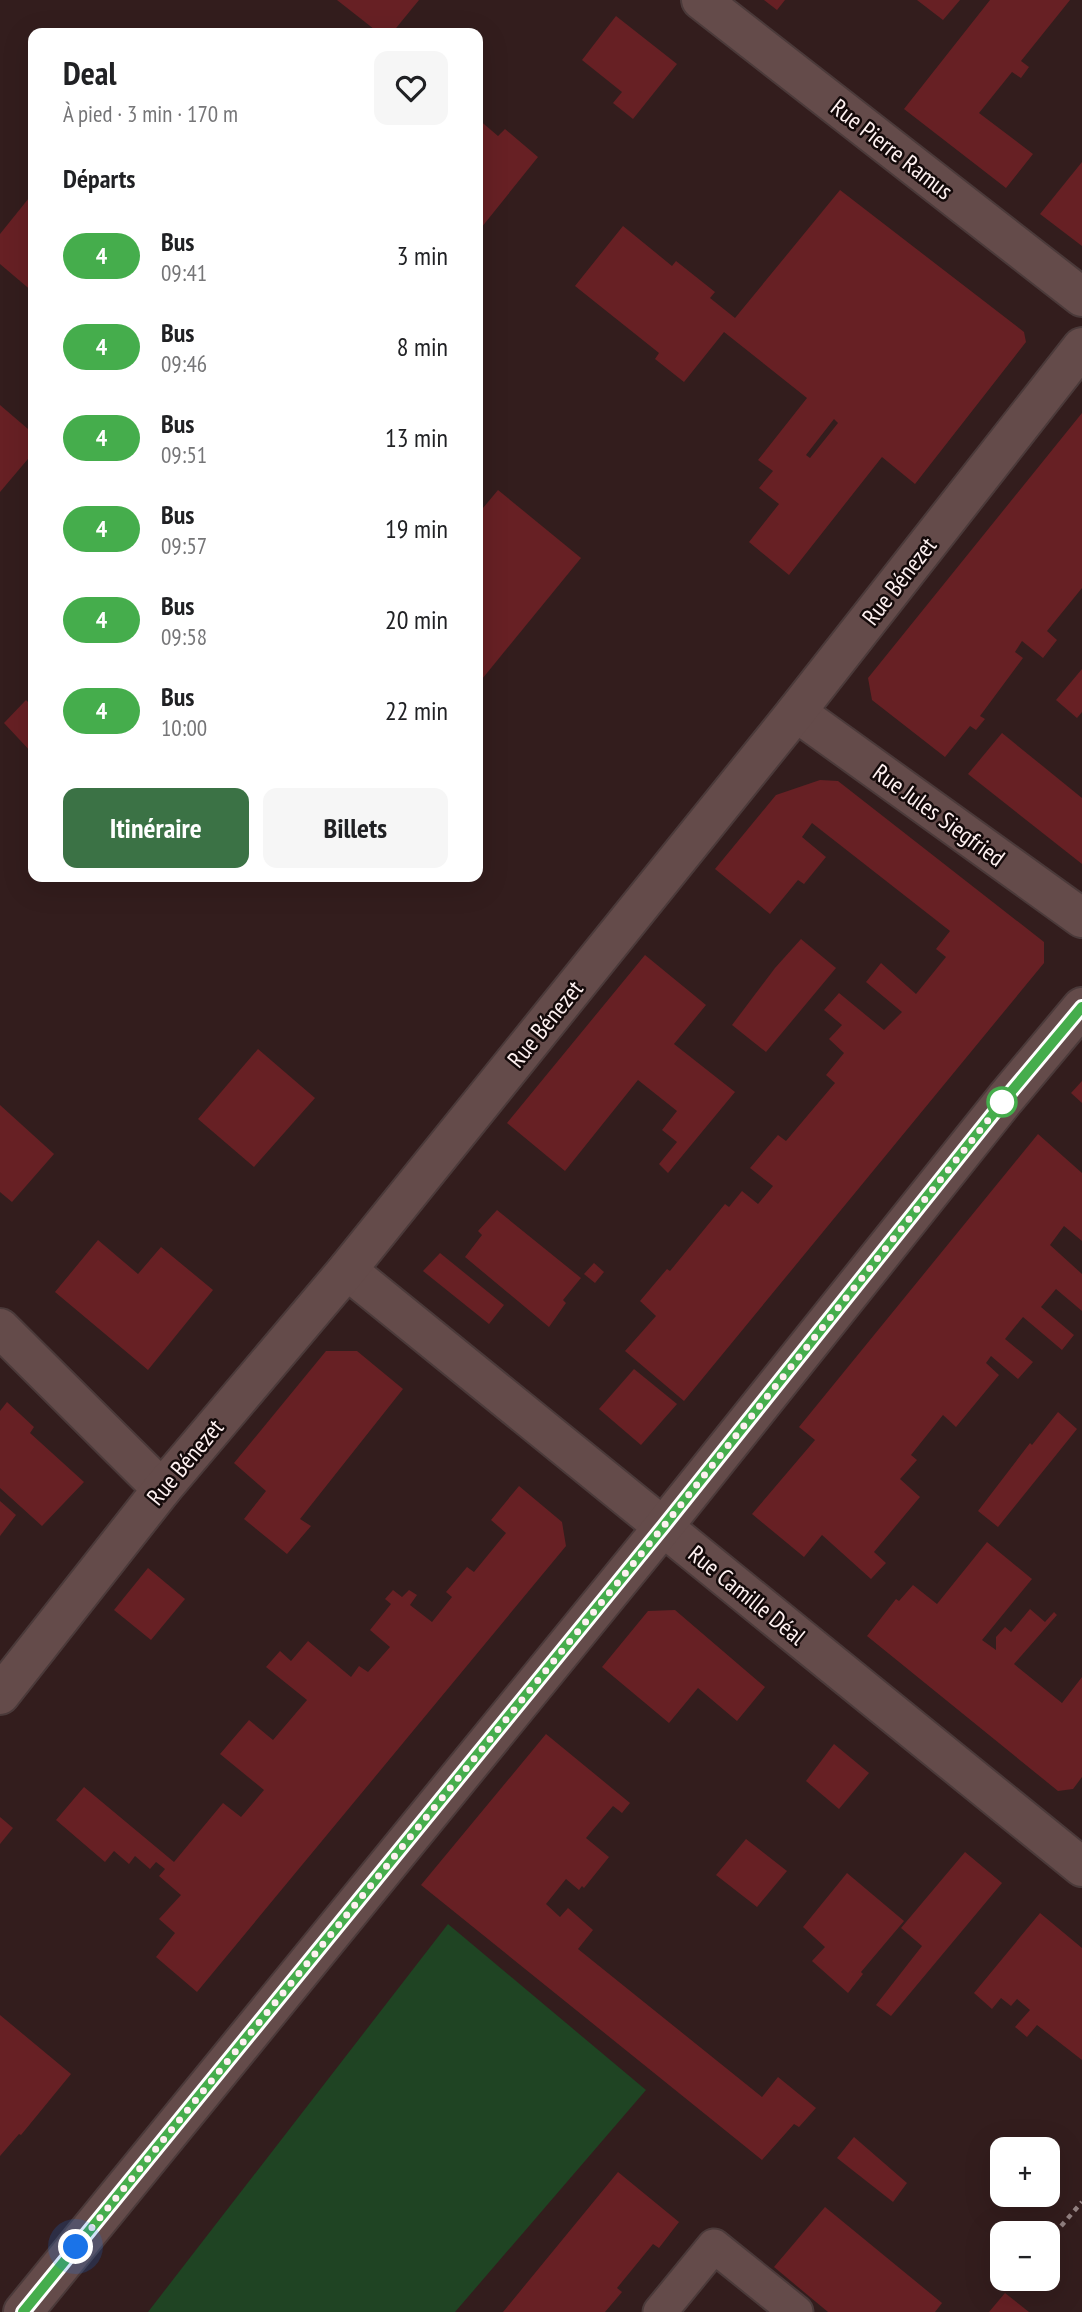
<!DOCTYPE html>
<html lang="fr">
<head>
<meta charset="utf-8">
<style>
	:root { --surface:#fff; --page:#f6f6f6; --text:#202124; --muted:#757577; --accent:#3b7245 }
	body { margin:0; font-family:"PT Sans Narrow",sans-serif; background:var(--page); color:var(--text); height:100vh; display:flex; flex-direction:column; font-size:26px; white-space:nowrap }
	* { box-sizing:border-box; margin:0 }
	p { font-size:23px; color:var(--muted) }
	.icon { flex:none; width:38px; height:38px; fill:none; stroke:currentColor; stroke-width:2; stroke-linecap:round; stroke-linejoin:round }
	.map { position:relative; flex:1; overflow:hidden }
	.side { position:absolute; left:28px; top:28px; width:455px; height:854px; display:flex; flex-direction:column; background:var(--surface); border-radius:14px; box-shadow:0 7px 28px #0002 }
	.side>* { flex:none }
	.badge { padding:0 14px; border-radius:23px; font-size:24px; line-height:46px }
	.buttons { position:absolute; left:990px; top:2137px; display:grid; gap:14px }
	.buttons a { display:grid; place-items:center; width:70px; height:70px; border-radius:14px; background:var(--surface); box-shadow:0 7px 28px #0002; font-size:35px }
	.you { position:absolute; width:35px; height:35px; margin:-18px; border:5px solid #fff; border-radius:50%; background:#1a73e8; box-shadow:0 0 0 10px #1a73e833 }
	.map>.badge { position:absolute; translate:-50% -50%; box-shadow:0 0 0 4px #fff }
	h2 { padding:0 35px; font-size:26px; line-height:63px }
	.round { display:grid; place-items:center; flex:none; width:74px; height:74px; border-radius:14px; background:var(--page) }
	.headline { display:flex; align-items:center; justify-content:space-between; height:119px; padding:0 35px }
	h1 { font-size:33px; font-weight:700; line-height:52px }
	.primary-button { display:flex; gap:14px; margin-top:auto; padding:14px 35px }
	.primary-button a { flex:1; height:80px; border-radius:14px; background:var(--accent); color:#fff; font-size:28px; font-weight:700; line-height:80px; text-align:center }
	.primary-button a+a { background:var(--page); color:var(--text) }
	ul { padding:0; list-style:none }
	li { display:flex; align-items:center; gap:21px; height:91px; padding:0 35px }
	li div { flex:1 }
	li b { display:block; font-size:26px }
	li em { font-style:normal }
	li .badge { min-width:77px; font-weight:700; text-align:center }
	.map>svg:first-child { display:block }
	.green { fill:#1f4423 }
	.building { fill:#672024; fill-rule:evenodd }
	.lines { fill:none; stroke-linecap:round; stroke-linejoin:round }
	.lane-casing { stroke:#4b3a3a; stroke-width:37 }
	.street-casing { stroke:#4b3a3a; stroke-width:42 }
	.path { stroke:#917f7f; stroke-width:4.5; stroke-dasharray:5 5; stroke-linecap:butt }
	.lane { stroke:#644b4a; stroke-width:33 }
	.street { stroke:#644b4a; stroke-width:38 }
	.line-casing { stroke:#fff; stroke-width:16 }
	.line { stroke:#45ad4c; stroke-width:10 }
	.walk { stroke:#fef1f1; stroke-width:7; stroke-dasharray:0 12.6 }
	.stop-dot { fill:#fff; stroke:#45ad4c; stroke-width:3.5 }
	.labels { text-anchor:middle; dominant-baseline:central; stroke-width:5; stroke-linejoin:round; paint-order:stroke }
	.street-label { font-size:24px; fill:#fef1f1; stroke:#140a0a }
</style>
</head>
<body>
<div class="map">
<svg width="1082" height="2312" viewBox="0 0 1082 2312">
	<rect width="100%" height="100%" fill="#331d1d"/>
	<path class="green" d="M448,1924l198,166 -191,222h-307z"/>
	<g class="building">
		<path d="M337,0h82l-27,33h-13z"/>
		<path d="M764,0h21l-8,10z"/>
		<path d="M917,0h43l-17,20z"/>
		<path d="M990,0h80l-49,61 8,6 -8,11 -9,-6 -33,41 54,41 -27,34 -102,-79z"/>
		<path d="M616,16l61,48 -44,55 -20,-16 9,-11 -40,-32z"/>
		<path d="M478,119l20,17 7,-7 33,28 -57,71 -3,-2z"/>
		<path d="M1082,162v84l-42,-32z"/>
		<path d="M840,190l184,142 2,10 -111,142 -33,-27 -93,118 -40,-33 30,-38 -20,-16 14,-17 -15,-11 49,-62 -83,-66 -40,50 -29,-23 4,-6 -84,-67 48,-60 49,40 4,-5 39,31 -5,6 25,20zM834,419l4,4 -28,35 -4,-3z"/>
		<path d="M33,193v99l-33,-28v-30z"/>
		<path d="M0,405l28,24 5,14v10l-33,39z"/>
		<path d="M1082,413v175l-35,43 10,9 -14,18 -21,-17 -7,11 8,6 -43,58 5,3 -9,11 -6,-4 -25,31 -73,-57 -4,-22z"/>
		<path d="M498,490l83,68 -103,126v-170z"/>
		<path d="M1082,669v43l-5,6 -21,-18z"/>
		<path d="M26,700l7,7v47l-29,-31z"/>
		<path d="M1002,733l80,65v66l-114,-90z"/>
		<path d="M820,780l18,1 206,161v21l-360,438 -59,-50 31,-35 -16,-15 27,-32 3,2 55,-67 4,3 13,-16 16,13 15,-18 -23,-18 28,-33 8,6 49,-58 -9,-8 18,-22 -15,-14 13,-14 -18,-15 15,-17 45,37 18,-18 -36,-30 15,-19 35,31 30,-37 -10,-8 14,-18 -138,-108 -10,14 24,20 -22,27 -6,-4 -28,34 -55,-45 61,-74z"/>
		<path d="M801,939l35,29 -70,84 -34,-27 43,-57z"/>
		<path d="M645,955l61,50 -32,39 61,48 -67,81 -9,-9 18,-22 -15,-12 15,-19 -39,-31 -73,91 -58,-48z"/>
		<path d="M258,1049l57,49 -61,69 -56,-48z"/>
		<path d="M1082,1081v22l-11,-10z"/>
		<path d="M0,1105l54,49 -42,48 -12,-10z"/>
		<path d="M1038,1134l44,39v68l-18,-15 -14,19 32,29v37l-26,-22 -15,18 33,28 -12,15 -39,-33 -18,22 28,23 -15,17 -27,-23 -5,7 13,12 -43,52 -13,-12 -32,40 6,5 -17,19 20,18 -46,55 12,11 -15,16 -49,-44 -18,22 -52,-43 63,-74 -16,-13z"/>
		<path d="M497,1210l84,68 -18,22 3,3 -17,24 -84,-70 17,-22 -4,-4z"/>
		<path d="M98,1240l40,34 23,-27 52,43 -65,80 -93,-78z"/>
		<path d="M440,1253l64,52 -15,19 -66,-53z"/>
		<path d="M594,1263l10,9 -9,11 -11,-9z"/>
		<path d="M326,1351h31l46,38 -103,130 11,7 -24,28 -43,-35 22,-28 -32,-28z"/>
		<path d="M634,1369l43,35 -36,41 -42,-36z"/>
		<path d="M7,1402l27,25 -4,6 54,49 -42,44 -42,-38v-77z"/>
		<path d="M1058,1412l19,17 -79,98 -20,-16 52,-68 2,2z"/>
		<path d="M519,1486l43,36 4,24 -369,446 -41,-35 19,-24 -16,-14 22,-24 -22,-19 6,-7 -9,-7 -6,7 -15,-13 -6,8 -15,-13 -9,11 -49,-42 28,-33 90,75 49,-59 18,14 23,-27 -44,-36 29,-34 24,20 34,-40 -41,-33 14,-16 11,10 17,-20 43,36 8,-11 9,6 22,-25 -20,-17 21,-26 -6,-5 8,-9 9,7 7,-7 8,5 -7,10 22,17 20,-25 -6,-5 21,-25 7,5 32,-39 -15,-13z"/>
		<path d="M0,1501l16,14 -16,21z"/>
		<path d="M987,1542l45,37 -50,61 14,10v-13l9,-10 6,5 19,-23 15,13 9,-10 3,3 -43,49 48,39 20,-26v100l-9,12 -15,2 -191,-155 29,-37 3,2 14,-16 24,19z"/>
		<path d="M148,1568l37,31 -34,41 -37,-30z"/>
		<path d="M675,1610l90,77 -28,34 -39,-33 -29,35 -67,-56 46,-56z"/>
		<path d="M546,1734l84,69 -8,10 -9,-7 -27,32 23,19 -25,31 -2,-2 -3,4 -13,-11 -20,25 14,13 8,-9 25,22 -15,19 184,148 16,-20 38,31 -17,19 -5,-3 -32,36 -341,-275z"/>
		<path d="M834,1744l35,29 -30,36 -33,-28z"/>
		<path d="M0,1817l13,11 -13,16z"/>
		<path d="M746,1839l41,32 -30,36 -41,-32z"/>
		<path d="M965,1852l37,31 -111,133 -15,-11 46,-59 -21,-18z"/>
		<path d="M847,1873l57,48 -43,51 2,2 -15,19 -36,-32 13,-14 -22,-20z"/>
		<path d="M1040,1913l42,35v112l-45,-35 -10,12 -12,-10 15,-17 -13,-11 -6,7 -10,-8 -9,11 -18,-16z"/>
		<path d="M0,2015l71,59 -50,61 -2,-1 -19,22z"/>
		<path d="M854,2137l53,46 -14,19 -56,-44z"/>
		<path d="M618,2172l61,50 -20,26 -6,-4 -36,44 5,4 -17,20h-102z"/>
		<path d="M825,2207l117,96 -7,9h-107l-54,-45z"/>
		<path d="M1005,2293l24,19h-40z"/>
	</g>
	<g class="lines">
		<defs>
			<path id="lane" d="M660,2312l54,-66 82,66"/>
			<g id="street">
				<path d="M701,0l381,297"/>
				<path d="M796,712l286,206"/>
				<path d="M347,1270l735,597"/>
				<path d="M0,1328l162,161"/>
				<path d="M0,1695l162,-206 185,-219 449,-558 286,-365"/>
				<path d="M23,2312l640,-785 342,-428 77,-92"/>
			</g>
		</defs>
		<use href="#lane" class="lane-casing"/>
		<use href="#street" class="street-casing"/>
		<path class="path" d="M1048,2241l34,-39"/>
		<use href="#lane" class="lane"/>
		<use href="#street" class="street"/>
	</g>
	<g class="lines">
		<defs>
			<path id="line" d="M23,2312l640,-785 342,-428 77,-92"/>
		</defs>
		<use href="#line" class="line-casing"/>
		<use href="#line" class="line"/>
		<path class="walk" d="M76,2247l587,-720 342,-428 -3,3"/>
	</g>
	<circle class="stop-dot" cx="1002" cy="1102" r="14"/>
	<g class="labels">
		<g class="street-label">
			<text transform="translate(892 149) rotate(38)">Rue Pierre Ramus</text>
			<text transform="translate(899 581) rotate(-52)">Rue Bénezet</text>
			<text transform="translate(939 815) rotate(36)">Rue Jules Siegfried</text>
			<text transform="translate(545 1024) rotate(-51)">Rue Bénezet</text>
			<text transform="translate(185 1462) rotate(-50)">Rue Bénezet</text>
			<text transform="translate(747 1595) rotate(39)">Rue Camille Déal</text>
		</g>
	</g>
</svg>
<div class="buttons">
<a>+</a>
<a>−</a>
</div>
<div class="you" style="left:76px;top:2247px"></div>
<section class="side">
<div class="headline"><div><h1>Deal</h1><p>À pied · 3 min · 170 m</p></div><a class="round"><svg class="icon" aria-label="heart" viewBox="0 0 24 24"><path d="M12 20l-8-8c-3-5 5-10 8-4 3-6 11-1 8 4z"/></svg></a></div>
<h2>Départs</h2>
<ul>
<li><span class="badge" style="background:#45ad4c;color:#fff">4</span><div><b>Bus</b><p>09:41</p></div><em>3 min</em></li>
<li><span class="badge" style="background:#45ad4c;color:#fff">4</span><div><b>Bus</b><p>09:46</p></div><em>8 min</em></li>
<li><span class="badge" style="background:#45ad4c;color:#fff">4</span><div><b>Bus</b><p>09:51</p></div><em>13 min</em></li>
<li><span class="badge" style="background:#45ad4c;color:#fff">4</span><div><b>Bus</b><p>09:57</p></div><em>19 min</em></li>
<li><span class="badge" style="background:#45ad4c;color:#fff">4</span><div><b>Bus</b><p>09:58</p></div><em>20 min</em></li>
<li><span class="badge" style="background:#45ad4c;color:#fff">4</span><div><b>Bus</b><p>10:00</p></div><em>22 min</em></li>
</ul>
<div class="primary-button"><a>Itinéraire</a><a>Billets</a></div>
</section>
</div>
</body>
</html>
